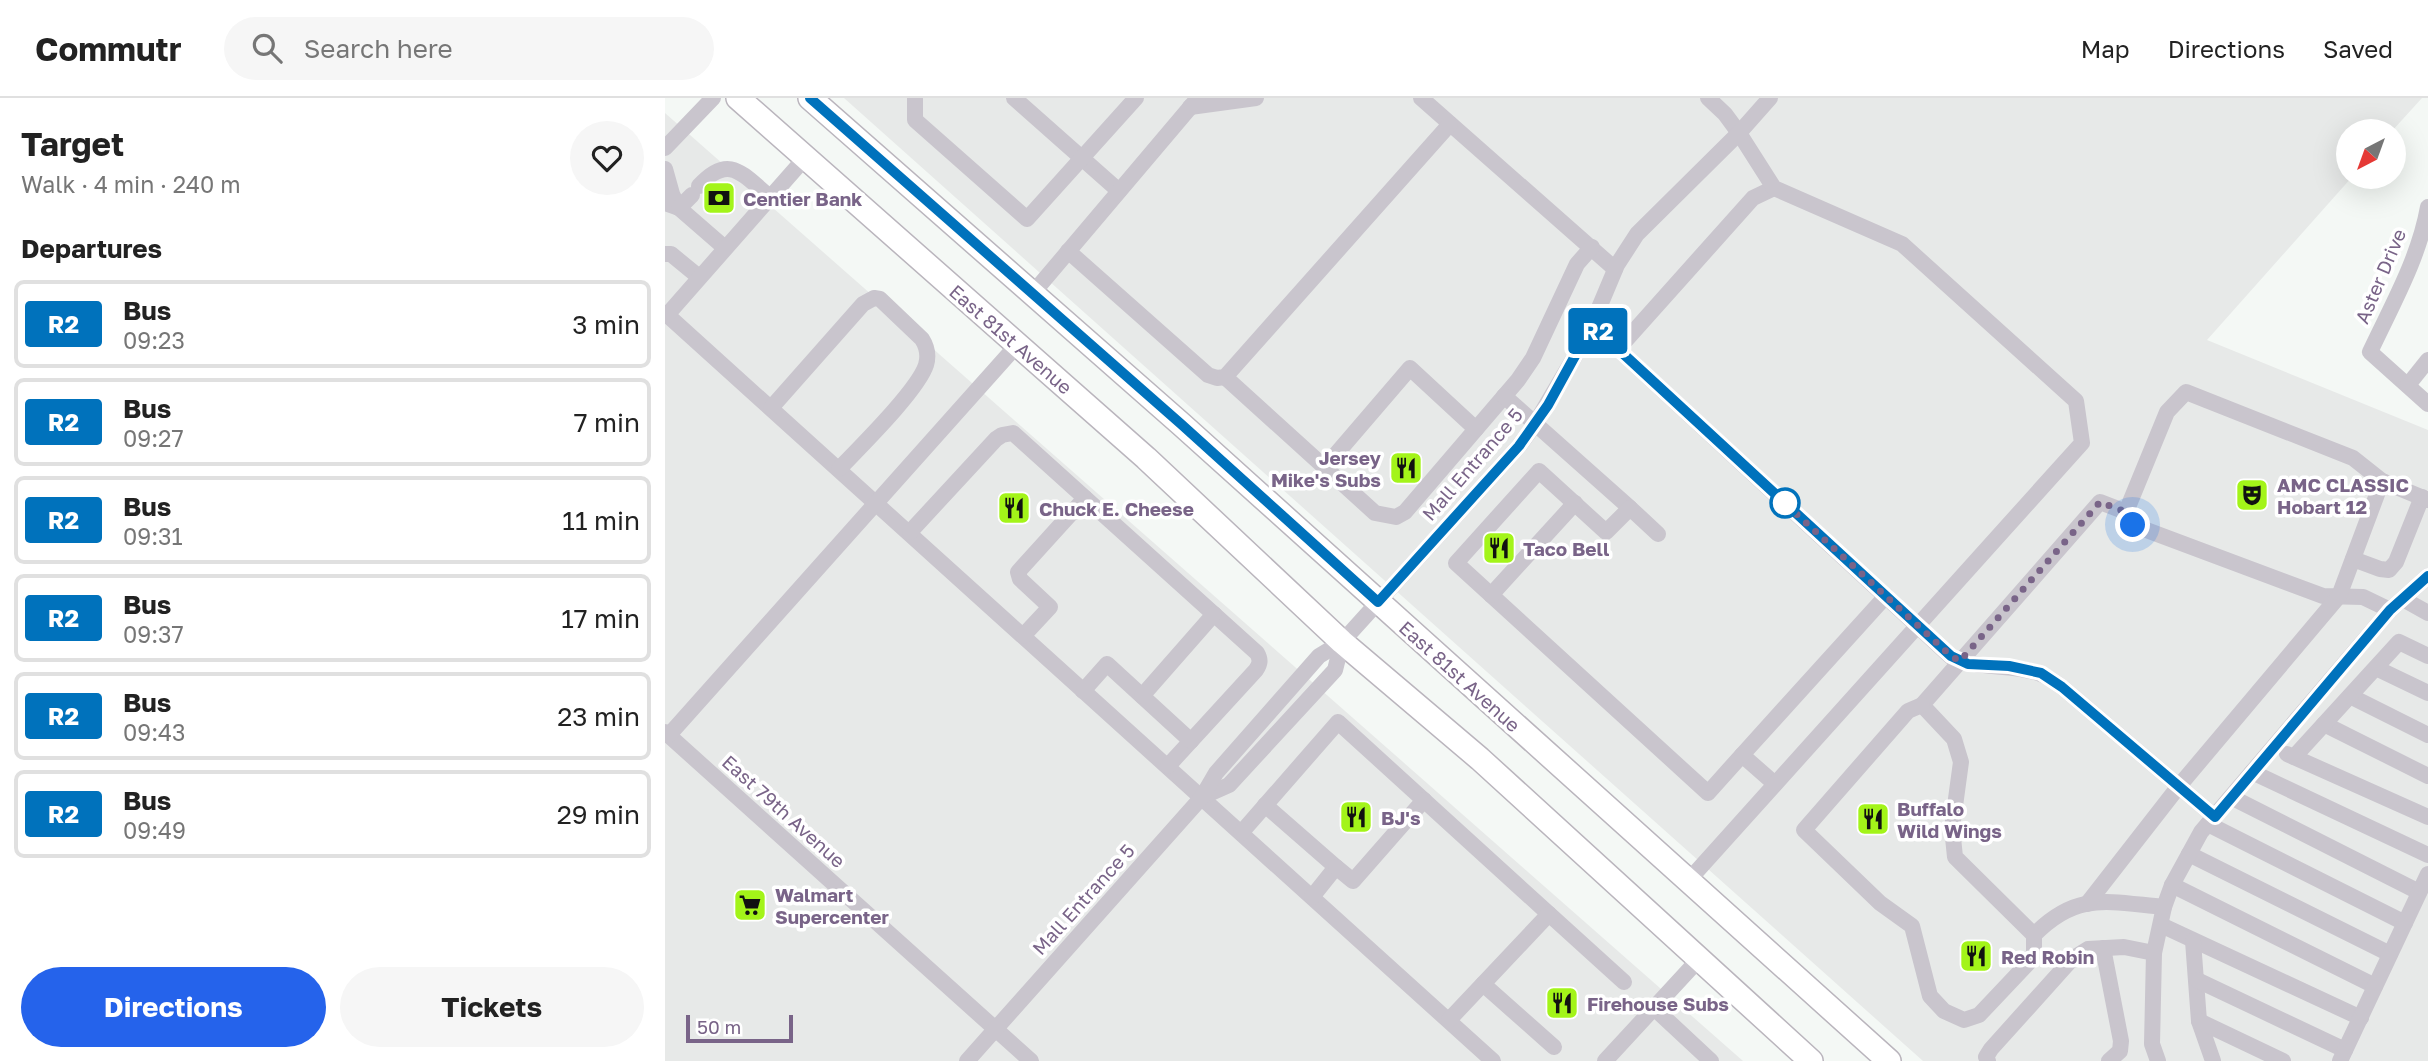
<!DOCTYPE html>
<html lang="en">
<head>
<meta charset="utf-8">
<style>
	:root { --surface:#fff; --page:#f6f6f6; --text:#222; --muted:#767676; --line:#e0e0e0; --accent:#2563eb }
	body { margin:0; font-family:"Golos Text",sans-serif; background:var(--page); color:var(--text); height:100vh; display:flex; flex-direction:column; font-size:26px; white-space:nowrap }
	* { box-sizing:border-box; margin:0 }
	p { font-size:23px; color:var(--muted) }
	.icon { flex:none; width:38px; height:38px; fill:none; stroke:currentColor; stroke-width:2; stroke-linecap:round; stroke-linejoin:round }
	.map { position:relative; flex:1; overflow:hidden }
	.drawer { display:flex; flex-direction:column; background:var(--surface); width:665px }
	.drawer>* { flex:none }
	.badge { padding:0 14px; border-radius:5px; font-size:24px; line-height:46px }
	.needle { width:46px; rotate:221deg }
	.tools { position:absolute; left:1671px; top:21px; display:grid; gap:14px }
	.tools a { display:grid; place-items:center; width:70px; height:70px; border-radius:50%; background:var(--surface); box-shadow:0 7px 28px #0002; font-size:35px }
	.scale { position:absolute; left:21px; bottom:18px; width:107px; box-sizing:border-box; padding-left:7px; border:4px solid #796488; border-top:0; font-size:19px; line-height:24px; white-space:nowrap; color:#796488; -webkit-text-stroke:5px #fff; paint-order:stroke }
	.you { position:absolute; width:35px; height:35px; margin:-18px; border:5px solid #fff; border-radius:50%; background:#1a73e8; box-shadow:0 0 0 10px #1a73e833 }
	.map>.badge { position:absolute; translate:-50% -50%; box-shadow:0 0 0 4px #fff }
	h2 { padding:0 21px; font-size:26px; line-height:63px }
	.round { display:grid; place-items:center; flex:none; width:74px; height:74px; border-radius:37px; background:var(--page) }
	.summary { display:flex; align-items:center; justify-content:space-between; height:119px; padding:0 21px }
	h1 { font-size:33px; font-weight:700; line-height:52px }
	.action { display:flex; gap:14px; margin-top:auto; padding:14px 21px }
	.action a { flex:1; height:80px; border-radius:42px; background:var(--accent); color:#fff; font-size:28px; font-weight:700; line-height:80px; text-align:center }
	.action a+a { background:var(--page); color:var(--text) }
	ul { padding:0; list-style:none }
	li { display:flex; align-items:center; gap:21px; height:88px; margin:0 14px 10px; padding:0 7px; border:4px solid var(--line); border-radius:10px }
	li div { flex:1 }
	li b { display:block; font-size:26px }
	li em { font-style:normal }
	li .badge { min-width:77px; font-weight:700; text-align:center }
	header { display:flex; align-items:center; gap:42px; box-sizing:border-box; height:98px; padding:0 35px; background:var(--surface); border-bottom:2px solid var(--line) }
	header strong { font-size:33px }
	nav { display:flex; gap:38px; margin-inline-start:auto; font-size:24px }
	.search { width:490px; height:63px; background:var(--page); display:flex; align-items:center; gap:18px; box-sizing:border-box; padding:0 24px; border-radius:38px; color:var(--muted); font-size:26px }
	main { display:flex; flex:1; min-height:0 }
	.map>svg:first-child { display:block }
	.built { fill:#e7e9e8 }
	.lines { fill:none; stroke-linecap:round; stroke-linejoin:round }
	.highway-casing { stroke:#bab5bd; stroke-width:26 }
	.minor { stroke:#c9c5cd; stroke-width:16 }
	.highway { stroke:#fff; stroke-width:23 }
	.line-casing { stroke:#fff; stroke-width:16 }
	.line { stroke:#0072bc; stroke-width:10 }
	.walk { stroke:#796488; stroke-width:7; stroke-dasharray:0 12.6 }
	.stop-dot { fill:#fff; stroke:#0072bc; stroke-width:3.5 }
	.labels { text-anchor:middle; dominant-baseline:central; stroke-width:7; stroke-linejoin:round; paint-order:stroke }
	.poi-label { font-size:19px; font-weight:bold; fill:#796488; stroke:#fff; text-anchor:start }
	.street-label { font-size:19px; fill:#796488; stroke:#fff }
</style>
</head>
<body>
<header>
<strong>Commutr</strong>
<div class="search"><svg class="icon" aria-label="search" viewBox="0 0 24 24"><circle cx="10" cy="10" r="6"/><path d="M15 15l6 6"/></svg>Search here</div>
<nav><a>Map</a><a>Directions</a><a>Saved</a></nav>
</header>
<main>
<section class="drawer">
<div class="summary"><div><h1>Target</h1><p>Walk · 4 min · 240 m</p></div><a class="round"><svg class="icon" aria-label="heart" viewBox="0 0 24 24"><path d="M12 20l-8-8c-3-5 5-10 8-4 3-6 11-1 8 4z"/></svg></a></div>
<h2>Departures</h2>
<ul>
<li><span class="badge" style="background:#0072bc;color:#fff">R2</span><div><b>Bus</b><p>09:23</p></div><em>3 min</em></li>
<li><span class="badge" style="background:#0072bc;color:#fff">R2</span><div><b>Bus</b><p>09:27</p></div><em>7 min</em></li>
<li><span class="badge" style="background:#0072bc;color:#fff">R2</span><div><b>Bus</b><p>09:31</p></div><em>11 min</em></li>
<li><span class="badge" style="background:#0072bc;color:#fff">R2</span><div><b>Bus</b><p>09:37</p></div><em>17 min</em></li>
<li><span class="badge" style="background:#0072bc;color:#fff">R2</span><div><b>Bus</b><p>09:43</p></div><em>23 min</em></li>
<li><span class="badge" style="background:#0072bc;color:#fff">R2</span><div><b>Bus</b><p>09:49</p></div><em>29 min</em></li>
</ul>
<div class="action"><a>Directions</a><a>Tickets</a></div>
</section>
<div class="map">
<svg width="1763" height="963" viewBox="0 0 1763 963">
	<rect width="100%" height="100%" fill="#f4f8f5"/>
	<g class="built">
		<path d="M179,0h1578l-30,33h-43v46h3l-145,163 221,90v631h-505z"/>
		<path d="M0,15l1078,948h-1078z"/>
	</g>
	<g class="lines">
		<defs>
			<g id="highway">
				<path d="M73,0l408,360 196,184 138,117 331,302"/>
				<path d="M145,0l371,326 708,637"/>
			</g>
		</defs>
		<use href="#highway" class="highway-casing"/>
		<g class="minor">
			<path d="M349,0l105,93"/>
			<path d="M756,0l194,171"/>
			<path d="M250,1v21l112,99 109,-121"/>
			<path d="M525,9l66,-9"/>
			<path d="M0,50l48,-50"/>
			<path d="M0,71l7,25 7,14 -14,-5"/>
			<path d="M34,88c30,-33 43,-12 71,11"/>
			<path d="M27,97l-13,13 46,40"/>
			<path d="M1763,109c-9,51 -36,98 -58,145l58,52"/>
			<path d="M403,153l140,124 9,3 8,-1 225,-253"/>
			<path d="M0,156h6l28,23"/>
			<path d="M368,195l165,-195"/>
			<path d="M0,215l828,748"/>
			<path d="M2,217l138,-157"/>
			<path d="M927,227l359,332c28,13 57,6 87,16 8,2 16,9 24,14l153,130"/>
			<path d="M953,251l135,-151 21,-10"/>
			<path d="M560,279l150,136 21,4 9,-5 113,-132 15,-22 44,-94 15,-17"/>
			<path d="M1743,287l20,-25"/>
			<path d="M839,298l126,112"/>
			<path d="M106,310l92,-104 11,-6 6,1 42,40c5,8 7,16 4,26 -8,25 -66,82 -87,104"/>
			<path d="M660,369l85,-99 66,61"/>
			<path d="M1461,414l-26,-10 -178,203 32,34 7,23 -9,66 3,29 79,78c43,-44 74,-33 130,-28"/>
			<path d="M245,434l86,-93 6,-4 11,-2 244,220c4,7 3,11 -1,17l-88,96"/>
			<path d="M993,436l-28,-26 -24,24 -67,-61 -83,92 252,230 34,-38 33,29"/>
			<path d="M1688,461l27,10 9,1 7,-8 26,-65"/>
			<path d="M826,497l84,-92"/>
			<path d="M1738,501l25,14"/>
			<path d="M1725,512l-27,-13 -40,-1 -190,-71 -7,-13 41,-100 19,-20 167,66 29,23 46,19"/>
			<path d="M358,538l27,-29 -30,-28 -2,-7 67,-74"/>
			<path d="M1711,570l52,25"/>
			<path d="M418,593l24,-27 84,77"/>
			<path d="M477,598l72,-82"/>
			<path d="M1685,598l78,39"/>
			<path d="M1257,607l-14,6 -104,119 76,73 32,23 18,70 14,15 20,9 15,-5 52,-55 3,-8v-17"/>
			<path d="M1659,626l104,52"/>
			<path d="M0,634l366,329"/>
			<path d="M4,637l348,-390"/>
			<path d="M1622,656l141,63"/>
			<path d="M1077,657l144,-159"/>
			<path d="M1629,659l105,-115 29,14"/>
			<path d="M1587,674l176,83"/>
			<path d="M537,699l27,-12 106,-115 7,-28"/>
			<path d="M1566,699l188,95"/>
			<path d="M600,707l71,62 -24,30"/>
			<path d="M1543,726l197,99"/>
			<path d="M576,735l97,-111 211,192"/>
			<path d="M1524,756l201,100"/>
			<path d="M671,769l17,14 71,-81"/>
			<path d="M1023,783l394,-438 -6,-42 -174,-157 -128,-56 -35,-55 -14,-19 -17,-16"/>
			<path d="M1507,787l203,101"/>
			<path d="M1422,806l92,-118 160,-190 43,-115"/>
			<path d="M1496,827l200,93"/>
			<path d="M1528,843l6,80 14,40"/>
			<path d="M1438,850l18,93 -1,10 -11,10"/>
			<path d="M1532,882l148,70"/>
			<path d="M818,886l71,63"/>
			<path d="M989,910l57,53"/>
			<path d="M784,922l100,-106 75,68"/>
			<path d="M1534,923l84,40"/>
			<path d="M302,963l235,-264 14,-24 103,-117 23,-14 177,-196 16,-22 53,-90 29,-69 20,-31 102,-101 31,-35"/>
			<path d="M940,963l95,-103"/>
			<path d="M1323,963l-2,-4 5,-8 81,-90 16,-10 36,-2 30,6"/>
			<path d="M1493,963l-6,-17 2,-91 10,-46 8,-22 29,-53 189,-222 38,-34"/>
			<path d="M1675,963l88,-187"/>
		</g>
		<use href="#highway" class="highway"/>
	</g>
	<g class="lines">
		<defs>
			<path id="line" d="M145,0l371,326 197,178 141,-156 29,-41 44,-80 359,331 17,8 41,2 32,7 21,14 153,130 175,-207 38,-34"/>
		</defs>
		<use href="#line" class="line-casing"/>
		<use href="#line" class="line"/>
		<path class="walk" d="M1120,405l-8,-7 174,160 9,5 140,-159 26,10 7,13"/>
	</g>
	<defs>
		<symbol id="bank-square" viewBox="-11 -11 22 22"><rect x="-9" y="-9" width="18" height="18" rx="4" fill="#a3f419" stroke="#fff"/><path d="M-6-4H6V4H-6ZM0-2.3a2.3 2.3 0 1 0 0 4.6a2.3 2.3 0 1 0 0-4.6Z" fill="#111"/></symbol>
		<symbol id="restaurant-square" viewBox="-11 -11 22 22"><rect x="-9" y="-9" width="18" height="18" rx="4" fill="#a3f419" stroke="#fff"/><path d="M-5-6h1v4h1v-4h1v4h1v-4h1v5L-1.5 .5V6h-2V.5L-5-1ZM5-6V6H3V1.5H1.5Q1.5-4 5-6Z" fill="#111"/></symbol>
		<symbol id="theatre-square" viewBox="-11 -11 22 22"><rect x="-9" y="-9" width="18" height="18" rx="4" fill="#a3f419" stroke="#fff"/><path d="M-5-5.5Q0-4 5-5.5V0Q5 5 0 6Q-5 5-5 0ZM-3.3-2.5H-1v1.5H-3.3ZM1-2.5H3.3v1.5H1ZM-2.8 1Q0 5.5 2.8 1Z" fill="#111"/></symbol>
		<symbol id="supermarket-square" viewBox="-11 -11 22 22"><rect x="-9" y="-9" width="18" height="18" rx="4" fill="#a3f419" stroke="#fff"/><path d="M-6-5.5h2.5l.6 2H6L4.5 2H-2.5L-4.4-4H-6ZM-1.5 3.2a1.3 1.3 0 1 0 .1 0ZM3 3.2a1.3 1.3 0 1 0 .1 0Z" fill="#111"/></symbol>
	</defs>
	<g fill-rule="evenodd">
		<use href="#bank-square" x="35" y="81" width="38" height="38"/>
		<use href="#restaurant-square" x="722" y="351" width="38" height="38"/>
		<use href="#theatre-square" x="1568" y="378" width="38" height="38"/>
		<use href="#restaurant-square" x="330" y="391" width="38" height="38"/>
		<use href="#restaurant-square" x="815" y="431" width="38" height="38"/>
		<use href="#restaurant-square" x="672" y="700" width="38" height="38"/>
		<use href="#restaurant-square" x="1189" y="702" width="38" height="38"/>
		<use href="#supermarket-square" x="66" y="788" width="38" height="38"/>
		<use href="#restaurant-square" x="1292" y="839" width="38" height="38"/>
		<use href="#restaurant-square" x="878" y="886" width="38" height="38"/>
	</g>
	<circle class="stop-dot" cx="1120" cy="405" r="14"/>
	<g class="labels">
		<g class="poi-label">
			<text x="78" y="100">Centier Bank</text>
			<text x="716" y="359" text-anchor="end">Jersey<tspan x="716" dy="22">Mike's Subs</tspan></text>
			<text x="1612" y="386">AMC CLASSIC<tspan x="1612" dy="22">Hobart 12</tspan></text>
			<text x="374" y="410">Chuck E. Cheese</text>
			<text x="858" y="450">Taco Bell</text>
			<text x="1232" y="710">Buffalo<tspan x="1232" dy="22">Wild Wings</tspan></text>
			<text x="716" y="719">BJ's</text>
			<text x="110" y="796">Walmart<tspan x="110" dy="22">Supercenter</tspan></text>
			<text x="1336" y="858">Red Robin</text>
			<text x="922" y="905">Firehouse Subs</text>
		</g>
		<g class="street-label">
			<text transform="translate(1715 178) rotate(-67)">Aster Drive</text>
			<text transform="translate(346 241) rotate(41)">East 81st Avenue</text>
			<text transform="translate(807 366) rotate(-49)">Mall Entrance 5</text>
			<text transform="translate(795 578) rotate(42)">East 81st Avenue</text>
			<text transform="translate(119 713) rotate(42)">East 79th Avenue</text>
			<text transform="translate(418 801) rotate(-48)">Mall Entrance 5</text>
		</g>
	</g>
</svg>
<div class="tools">
<a><svg class="needle" viewBox="-14 -14 28 28"><path d="M0-13l5 13h-10z" fill="#e53935"/><path d="M0 13l5-13h-10z" fill="#767676"/></svg></a>
</div>
<div class="scale">50 m</div>
<div class="you" style="left:1468px;top:427px"></div>
<b class="badge" style="left:933px;top:233px;background:#0072bc;color:#fff">R2</b>
</div>
</main>
</body>
</html>
